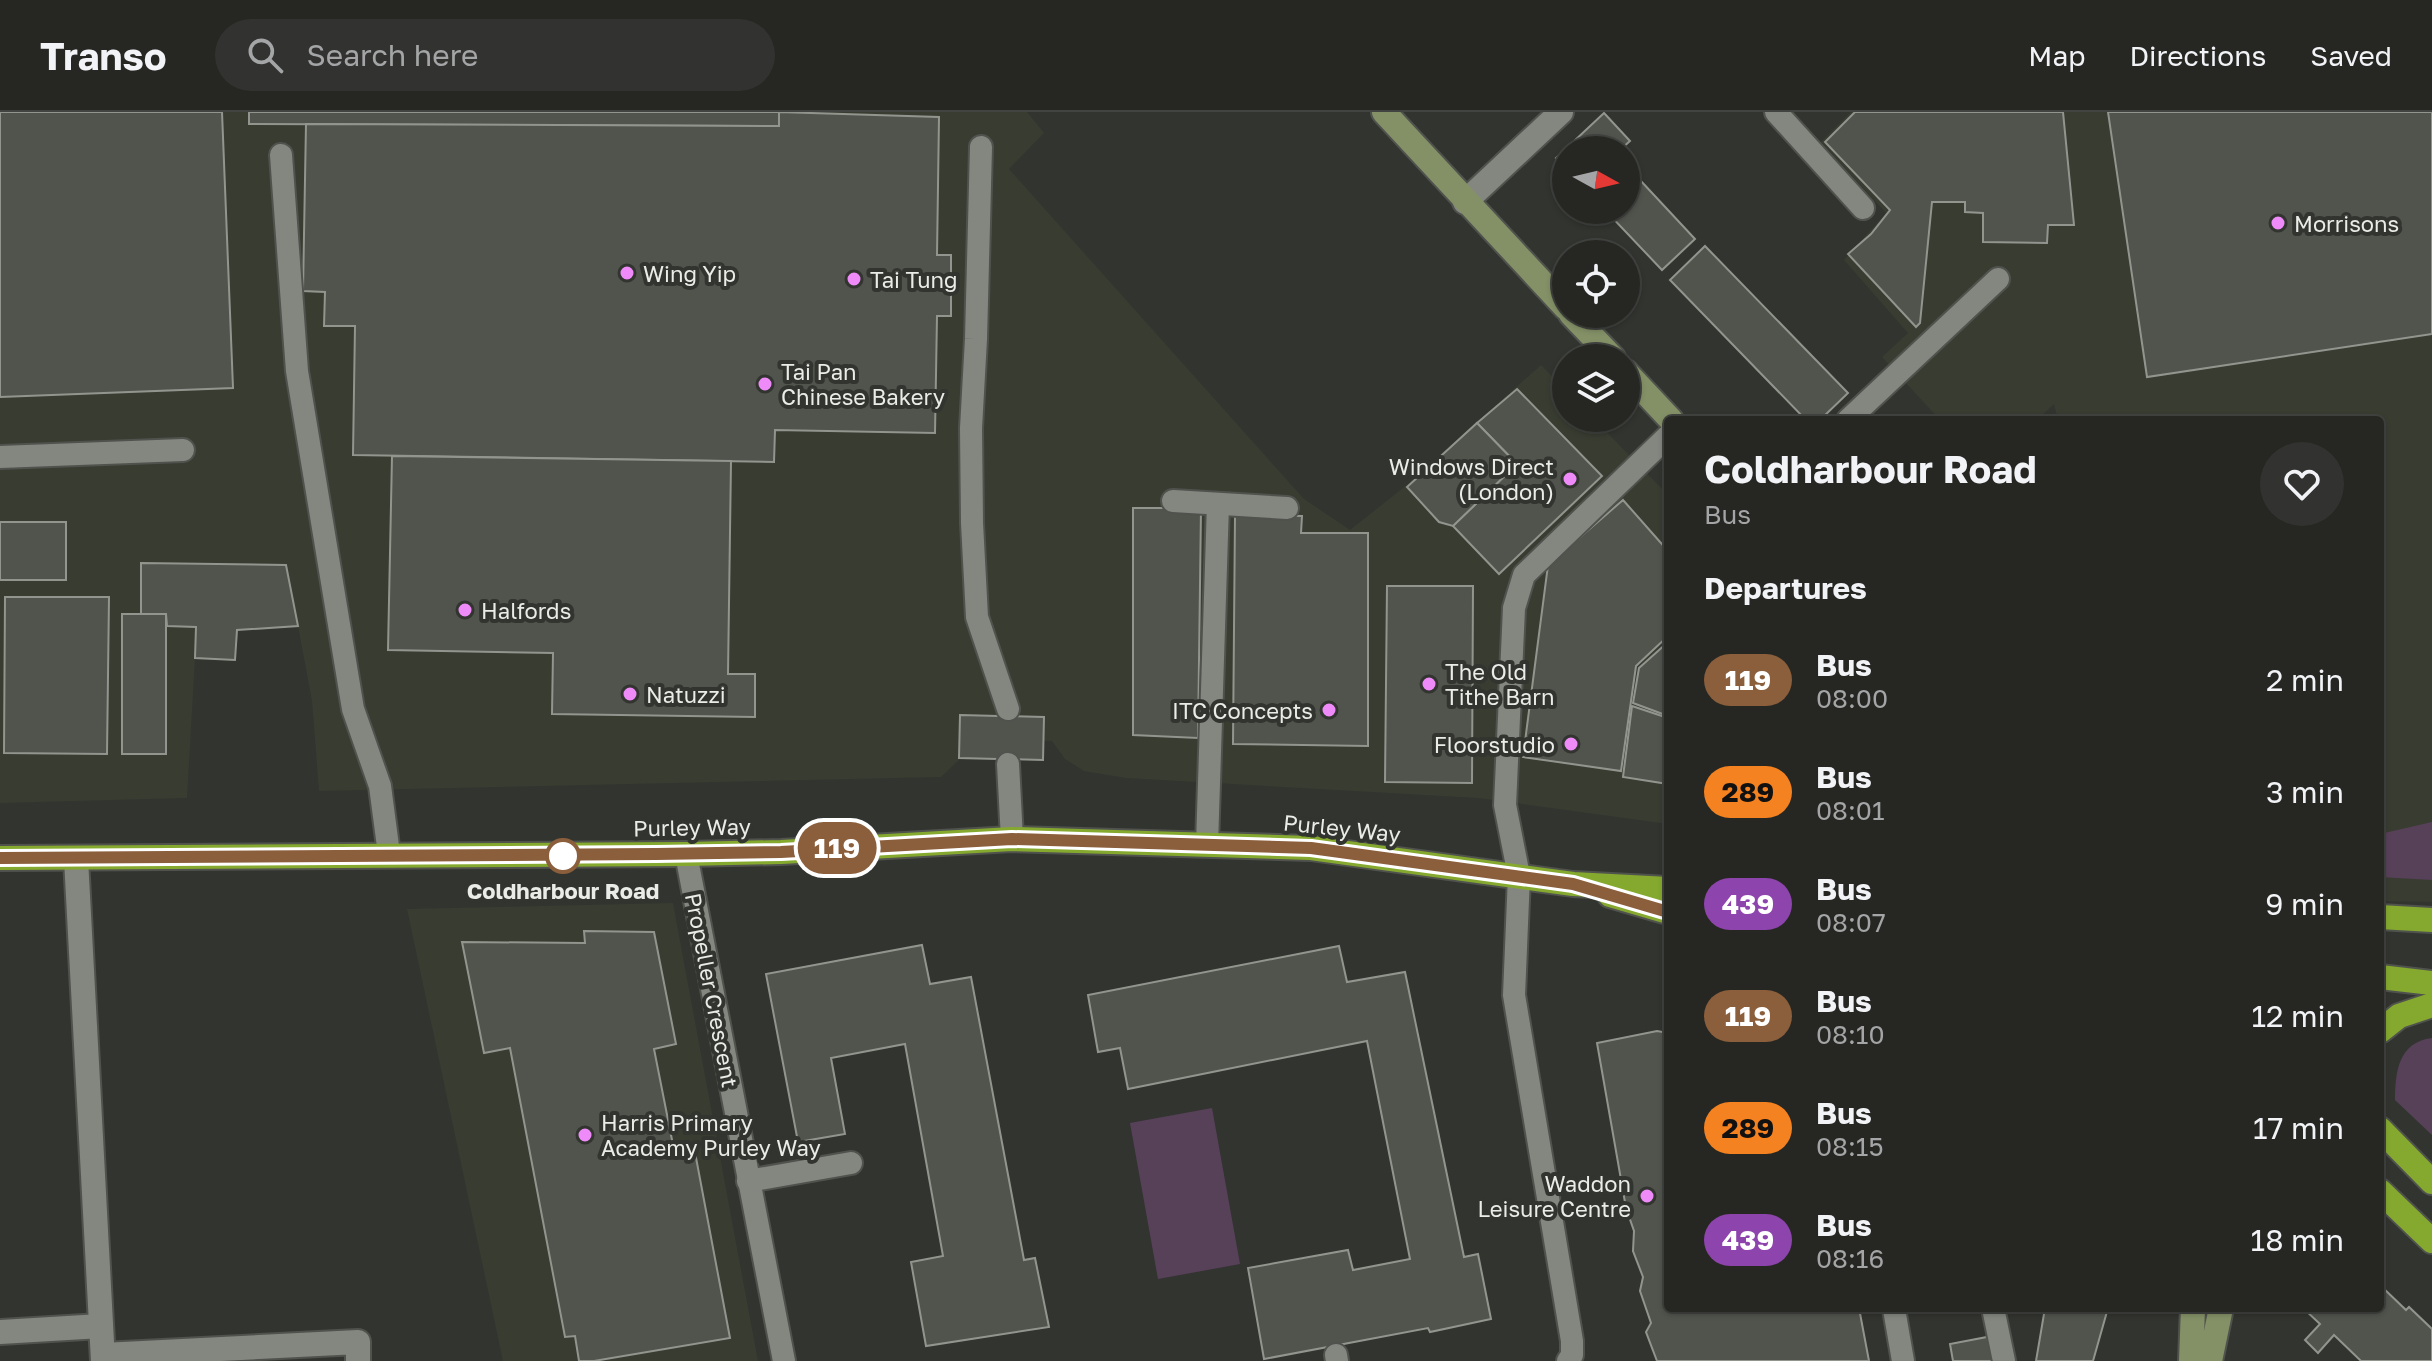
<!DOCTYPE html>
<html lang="en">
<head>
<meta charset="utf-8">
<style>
	:root { --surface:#262723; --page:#323330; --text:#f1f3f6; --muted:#a4a5a6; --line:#424441 }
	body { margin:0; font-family:"Golos Text",sans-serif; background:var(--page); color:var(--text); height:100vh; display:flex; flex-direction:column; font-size:30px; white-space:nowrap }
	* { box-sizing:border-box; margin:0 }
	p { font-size:26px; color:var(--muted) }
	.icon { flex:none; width:44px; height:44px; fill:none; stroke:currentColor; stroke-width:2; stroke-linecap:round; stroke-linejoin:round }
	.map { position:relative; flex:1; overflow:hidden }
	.drawer { position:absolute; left:1664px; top:304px; width:720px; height:896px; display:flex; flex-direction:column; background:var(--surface); border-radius:8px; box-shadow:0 2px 6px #0004,0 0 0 2px var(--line) }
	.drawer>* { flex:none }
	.badge { padding:0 16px; border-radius:26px; font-size:28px; line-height:52px }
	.needle { width:52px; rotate:98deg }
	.fabs { position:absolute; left:1552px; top:24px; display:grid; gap:16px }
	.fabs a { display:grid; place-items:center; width:88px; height:88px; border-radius:50%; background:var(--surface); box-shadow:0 2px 6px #0004,0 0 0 2px var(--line); font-size:40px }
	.map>.badge { position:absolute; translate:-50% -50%; box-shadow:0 0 0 4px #fff }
	h2 { padding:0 40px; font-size:30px; line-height:72px }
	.round { display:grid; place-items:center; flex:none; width:84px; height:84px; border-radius:42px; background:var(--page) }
	.head { display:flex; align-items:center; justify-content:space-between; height:136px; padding:0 40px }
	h1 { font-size:38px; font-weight:700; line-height:60px }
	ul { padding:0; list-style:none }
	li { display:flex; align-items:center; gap:24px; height:112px; padding:0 40px }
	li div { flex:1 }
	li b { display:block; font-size:30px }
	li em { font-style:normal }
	li .badge { min-width:88px; font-weight:700; text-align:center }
	header { display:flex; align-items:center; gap:48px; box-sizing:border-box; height:112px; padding:0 40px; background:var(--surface); border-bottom:2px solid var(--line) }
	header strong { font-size:38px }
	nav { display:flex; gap:44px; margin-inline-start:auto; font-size:28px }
	.search { width:560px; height:72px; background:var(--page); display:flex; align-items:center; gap:20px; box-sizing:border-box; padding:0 28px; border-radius:44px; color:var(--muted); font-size:30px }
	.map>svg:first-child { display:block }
	.built { fill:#383c31 }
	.green { fill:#574159 }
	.building { fill:#51534d; stroke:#92958e; stroke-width:2 }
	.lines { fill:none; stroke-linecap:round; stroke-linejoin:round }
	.lane-casing { stroke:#50524d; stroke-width:26 }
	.street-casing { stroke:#50524d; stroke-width:28 }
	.secondary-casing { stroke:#50524d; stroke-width:28 }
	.highway-casing { stroke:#50524d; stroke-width:28 }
	.lane { stroke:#848780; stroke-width:22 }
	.street { stroke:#848780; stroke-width:24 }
	.secondary { stroke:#849167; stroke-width:24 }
	.highway { stroke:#85a92e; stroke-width:24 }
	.line-casing { stroke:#fff; stroke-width:18 }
	.line { stroke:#8b5e3c; stroke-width:12 }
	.poi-dot { fill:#ee8bf8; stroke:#32342f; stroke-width:3 }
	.stop-dot { fill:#fff; stroke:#8b5e3c; stroke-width:4 }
	.labels { text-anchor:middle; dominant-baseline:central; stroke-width:8; stroke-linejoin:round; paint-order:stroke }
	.poi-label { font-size:22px; fill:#eaece8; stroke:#32342f; text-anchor:start }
	.street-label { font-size:22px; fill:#eaece8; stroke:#32342f }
	.stop-label { font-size:22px; font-weight:bold; fill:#eaece8; stroke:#32342f }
</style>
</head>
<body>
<header>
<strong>Transo</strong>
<div class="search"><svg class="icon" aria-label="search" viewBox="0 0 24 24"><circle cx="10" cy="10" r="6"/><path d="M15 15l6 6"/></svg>Search here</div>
<nav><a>Map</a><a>Directions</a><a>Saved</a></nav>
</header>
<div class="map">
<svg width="2432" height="1249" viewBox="0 0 2432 1249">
	<rect width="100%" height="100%" fill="#32342f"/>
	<g class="built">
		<path d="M0,0h1027l17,21 -35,36 295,330 46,31 53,-42 138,-123 25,26v27h27l75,77v329l-190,-26 -352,-20 -42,-7 -19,-12 -13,-18 -92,-4 -1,23 -18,17 -622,14 -7,-90 -14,-75 -61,4 -2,30 -40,-2 -8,140 -187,5z"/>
		<path d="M1851,0h581v790l-52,-1v-481h-322l-4,-16 -17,16h-97l-58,-63 26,-24 -64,-73 42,-47 -65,-71z"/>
		<path d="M673,791l85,458h-255l-96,-452z"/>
	</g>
	<g class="green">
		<path d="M2432,710v58l-52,-3v-43z"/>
		<path d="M2432,926v97l-37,-35c0,-27 3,-58 37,-62z"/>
		<path d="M1212,996l28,156 -82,15 -28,-156z"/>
	</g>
	<g class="building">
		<path d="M0,0h222l11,276 -233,9z"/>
		<path d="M249,0h530v14l-530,-2z"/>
		<path d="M779,0l160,5 -2,138h14v61h-14l-2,117 -160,-3 -1,32 -421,-7 2,-129h-31l1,-34 -22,-1 3,-167 473,2z"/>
		<path d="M1855,0h208l11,113h-26l-1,18 -64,-1v-29l-18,-1v-10h-33l-12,121 -4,4 -68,-73 23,-20 19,-24 -65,-68z"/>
		<path d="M2108,0h324v222l-285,43z"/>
		<path d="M1604,1l26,28 -10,9h-54v18l-10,-10z"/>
		<path d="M1626,53l69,74 -33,31 -57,-60h21z"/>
		<path d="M1705,134l143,147 -28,27h-14l-136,-140z"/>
		<path d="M1517,277l85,87 -103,98 -46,-48 64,-62 -40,-41z"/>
		<path d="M1477,311l40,41 -64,62 -14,-4 -32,-35z"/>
		<path d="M392,344l339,5 -3,213h27v43l-203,-3 1,-61 -165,-3z"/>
		<path d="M1623,388l45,51v85l-32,30 -15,105 -98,-14 25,-192z"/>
		<path d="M1133,396h68l-3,230 -65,-3z"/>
		<path d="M1235,403l67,1 -1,17h67v213l-135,-2z"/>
		<rect x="0" y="410" width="66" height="58"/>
		<path d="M141,451l145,2 12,61 -61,4 -2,30 -40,-2 1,-31 -29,-1 -1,-12h-25z"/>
		<path d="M1387,474h86l-1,197 -87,-1z"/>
		<path d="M5,485h104l-2,157 -103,-1z"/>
		<rect x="122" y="502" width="44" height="140"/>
		<path d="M1668,530v74l-35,-13 6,-35z"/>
		<path d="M1632,594l36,12v66l-45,-7z"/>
		<path d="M960,603l84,2 -1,43 -84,-2z"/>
		<path d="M584,819l70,1 22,112 -22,5 20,101 20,-3 36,191 -136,23h-15l-4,-25 -10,1 -55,-289 -26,5 -22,-111 123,1z"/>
		<path d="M922,833l8,39 41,-7 53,283 11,-2 14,69 -123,19 -15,-84 32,-6 -38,-212 -74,14 14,76 -47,8 -32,-168z"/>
		<path d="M1339,834l8,36 58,-10 59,285 14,-3 13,65 -61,13 -2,-4 -164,31 -16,-91 100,-18 5,20 57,-11 -43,-218 -239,48 -8,-41 -22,4 -10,-57z"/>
		<path d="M1657,919l11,2v275h191l10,53h-212l-11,-29 5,-9 -11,-32 3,-14 -10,-26 1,-20 -8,-23 -29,-165z"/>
		<path d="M2380,1173l26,25 3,-3 23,22v32h-71l-27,-26 -16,18 -13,-13 15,-16 -17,-16h77z"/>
		<path d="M2045,1196h63l-15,53h-57z"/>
		<path d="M1987,1225l6,24h-40l-3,-17z"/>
	</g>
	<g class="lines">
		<defs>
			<g id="lane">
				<path d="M1776,0l87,96"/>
				<path d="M981,35l-5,192 -5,89 1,95 5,94 31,92"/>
				<path d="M281,43l16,216 56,338 27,77 9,68"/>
				<path d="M1848,308l150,-141"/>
				<path d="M0,345l183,-7"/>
				<path d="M1173,389l114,7"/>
				<path d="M1008,652l4,75"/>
				<path d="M1207,733l11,-341"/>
				<path d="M686,742l98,507"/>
				<path d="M748,1069l103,-18"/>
				<path d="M1993,1196l11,53"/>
				<path d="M1894,1197l9,52"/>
				<path d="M1336,1243l1,6"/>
				<path d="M1568,1249l4,-6v-14l-58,-346 5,-119 -14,-71 9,-197 10,-33 144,-139"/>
			</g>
			<g id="street">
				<path d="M1465,90l96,-90"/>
				<path d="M76,747l27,502"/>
				<path d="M0,1220l101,-6"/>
				<path d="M103,1243l255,-13v19"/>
			</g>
			<g id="secondary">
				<path d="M1384,0l182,196"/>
				<path d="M1571,202l42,44"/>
				<path d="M1626,260l45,48"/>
				<path d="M2191,1249l2,-53"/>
				<path d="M2210,1249l11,-53"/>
			</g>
			<g id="highway">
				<path d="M0,746l686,-4 95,-2 231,-13 299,9 262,36 95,5"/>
				<path d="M1610,783l58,17"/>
				<path d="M2380,805l52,3"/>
				<path d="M2380,865l52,6"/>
				<path d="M2380,919l19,-15 33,-11"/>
				<path d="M2380,1017l52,53"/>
				<path d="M2380,1079l52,50"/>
			</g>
		</defs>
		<use href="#lane" class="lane-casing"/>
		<use href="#street" class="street-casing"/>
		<use href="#secondary" class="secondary-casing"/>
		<use href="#highway" class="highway-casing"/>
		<use href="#lane" class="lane"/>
		<use href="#street" class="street"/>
		<use href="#secondary" class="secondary"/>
		<use href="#highway" class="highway"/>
	</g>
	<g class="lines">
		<defs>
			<path id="line" d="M0,746l656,-4 125,-2 231,-13 299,9 262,36 95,28"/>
		</defs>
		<use href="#line" class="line-casing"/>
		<use href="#line" class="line"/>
	</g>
	<g class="poi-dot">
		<circle cx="2278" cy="111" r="8"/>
		<circle cx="627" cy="161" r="8"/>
		<circle cx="854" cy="167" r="8"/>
		<circle cx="765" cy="272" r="8"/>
		<circle cx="1570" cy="367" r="8"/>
		<circle cx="465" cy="498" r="8"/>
		<circle cx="1429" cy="572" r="8"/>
		<circle cx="630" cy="582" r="8"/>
		<circle cx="1329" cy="598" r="8"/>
		<circle cx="1571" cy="632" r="8"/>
		<circle cx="585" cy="1023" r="8"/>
		<circle cx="1647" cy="1084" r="8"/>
	</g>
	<circle class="stop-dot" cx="563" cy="744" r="16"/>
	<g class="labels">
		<g class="poi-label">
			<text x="2294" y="111">Morrisons</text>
			<text x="643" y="161">Wing Yip</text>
			<text x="870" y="167">Tai Tung</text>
			<text x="781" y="259">Tai Pan<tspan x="781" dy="25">Chinese Bakery</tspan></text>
			<text x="1554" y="354" text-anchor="end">Windows Direct<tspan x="1554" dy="25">(London)</tspan></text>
			<text x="481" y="498">Halfords</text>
			<text x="1445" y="559">The Old<tspan x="1445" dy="25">Tithe Barn</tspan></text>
			<text x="646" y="582">Natuzzi</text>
			<text x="1313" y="598" text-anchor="end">ITC Concepts</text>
			<text x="1555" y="632" text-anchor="end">Floorstudio</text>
			<text x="601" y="1010">Harris Primary<tspan x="601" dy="25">Academy Purley Way</tspan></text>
			<text x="1631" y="1071" text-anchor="end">Waddon<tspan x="1631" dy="25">Leisure Centre</tspan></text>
		</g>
		<g class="street-label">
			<text transform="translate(692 715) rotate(-1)">Purley Way</text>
			<text transform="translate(1342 716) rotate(6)">Purley Way</text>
			<text transform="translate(712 878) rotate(79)">Propeller Crescent</text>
		</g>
		<g class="stop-label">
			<text x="563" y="778">Coldharbour Road</text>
		</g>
	</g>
</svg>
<div class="fabs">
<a><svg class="needle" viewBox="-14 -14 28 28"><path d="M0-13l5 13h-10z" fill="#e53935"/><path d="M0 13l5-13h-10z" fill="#a4a5a6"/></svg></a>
<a><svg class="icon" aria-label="locate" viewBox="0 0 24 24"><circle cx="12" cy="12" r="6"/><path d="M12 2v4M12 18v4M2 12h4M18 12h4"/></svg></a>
<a><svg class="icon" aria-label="layers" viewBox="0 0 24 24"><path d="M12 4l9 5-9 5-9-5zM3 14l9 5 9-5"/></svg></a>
</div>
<b class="badge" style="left:837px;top:736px;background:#8b5e3c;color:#fff">119</b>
<section class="drawer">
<div class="head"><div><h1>Coldharbour Road</h1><p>Bus</p></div><a class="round"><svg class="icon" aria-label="heart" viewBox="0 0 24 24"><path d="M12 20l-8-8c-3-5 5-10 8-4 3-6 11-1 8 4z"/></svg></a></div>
<h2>Departures</h2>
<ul>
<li><span class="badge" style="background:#8b5e3c;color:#fff">119</span><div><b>Bus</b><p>08:00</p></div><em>2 min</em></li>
<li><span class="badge" style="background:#f58220;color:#111">289</span><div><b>Bus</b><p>08:01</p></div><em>3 min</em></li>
<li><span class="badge" style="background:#8e44ad;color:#fff">439</span><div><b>Bus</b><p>08:07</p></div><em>9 min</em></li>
<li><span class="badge" style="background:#8b5e3c;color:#fff">119</span><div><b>Bus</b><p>08:10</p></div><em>12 min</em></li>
<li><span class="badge" style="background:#f58220;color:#111">289</span><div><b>Bus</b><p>08:15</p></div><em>17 min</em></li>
<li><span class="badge" style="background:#8e44ad;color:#fff">439</span><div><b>Bus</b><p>08:16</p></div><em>18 min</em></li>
</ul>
</section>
</div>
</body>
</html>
